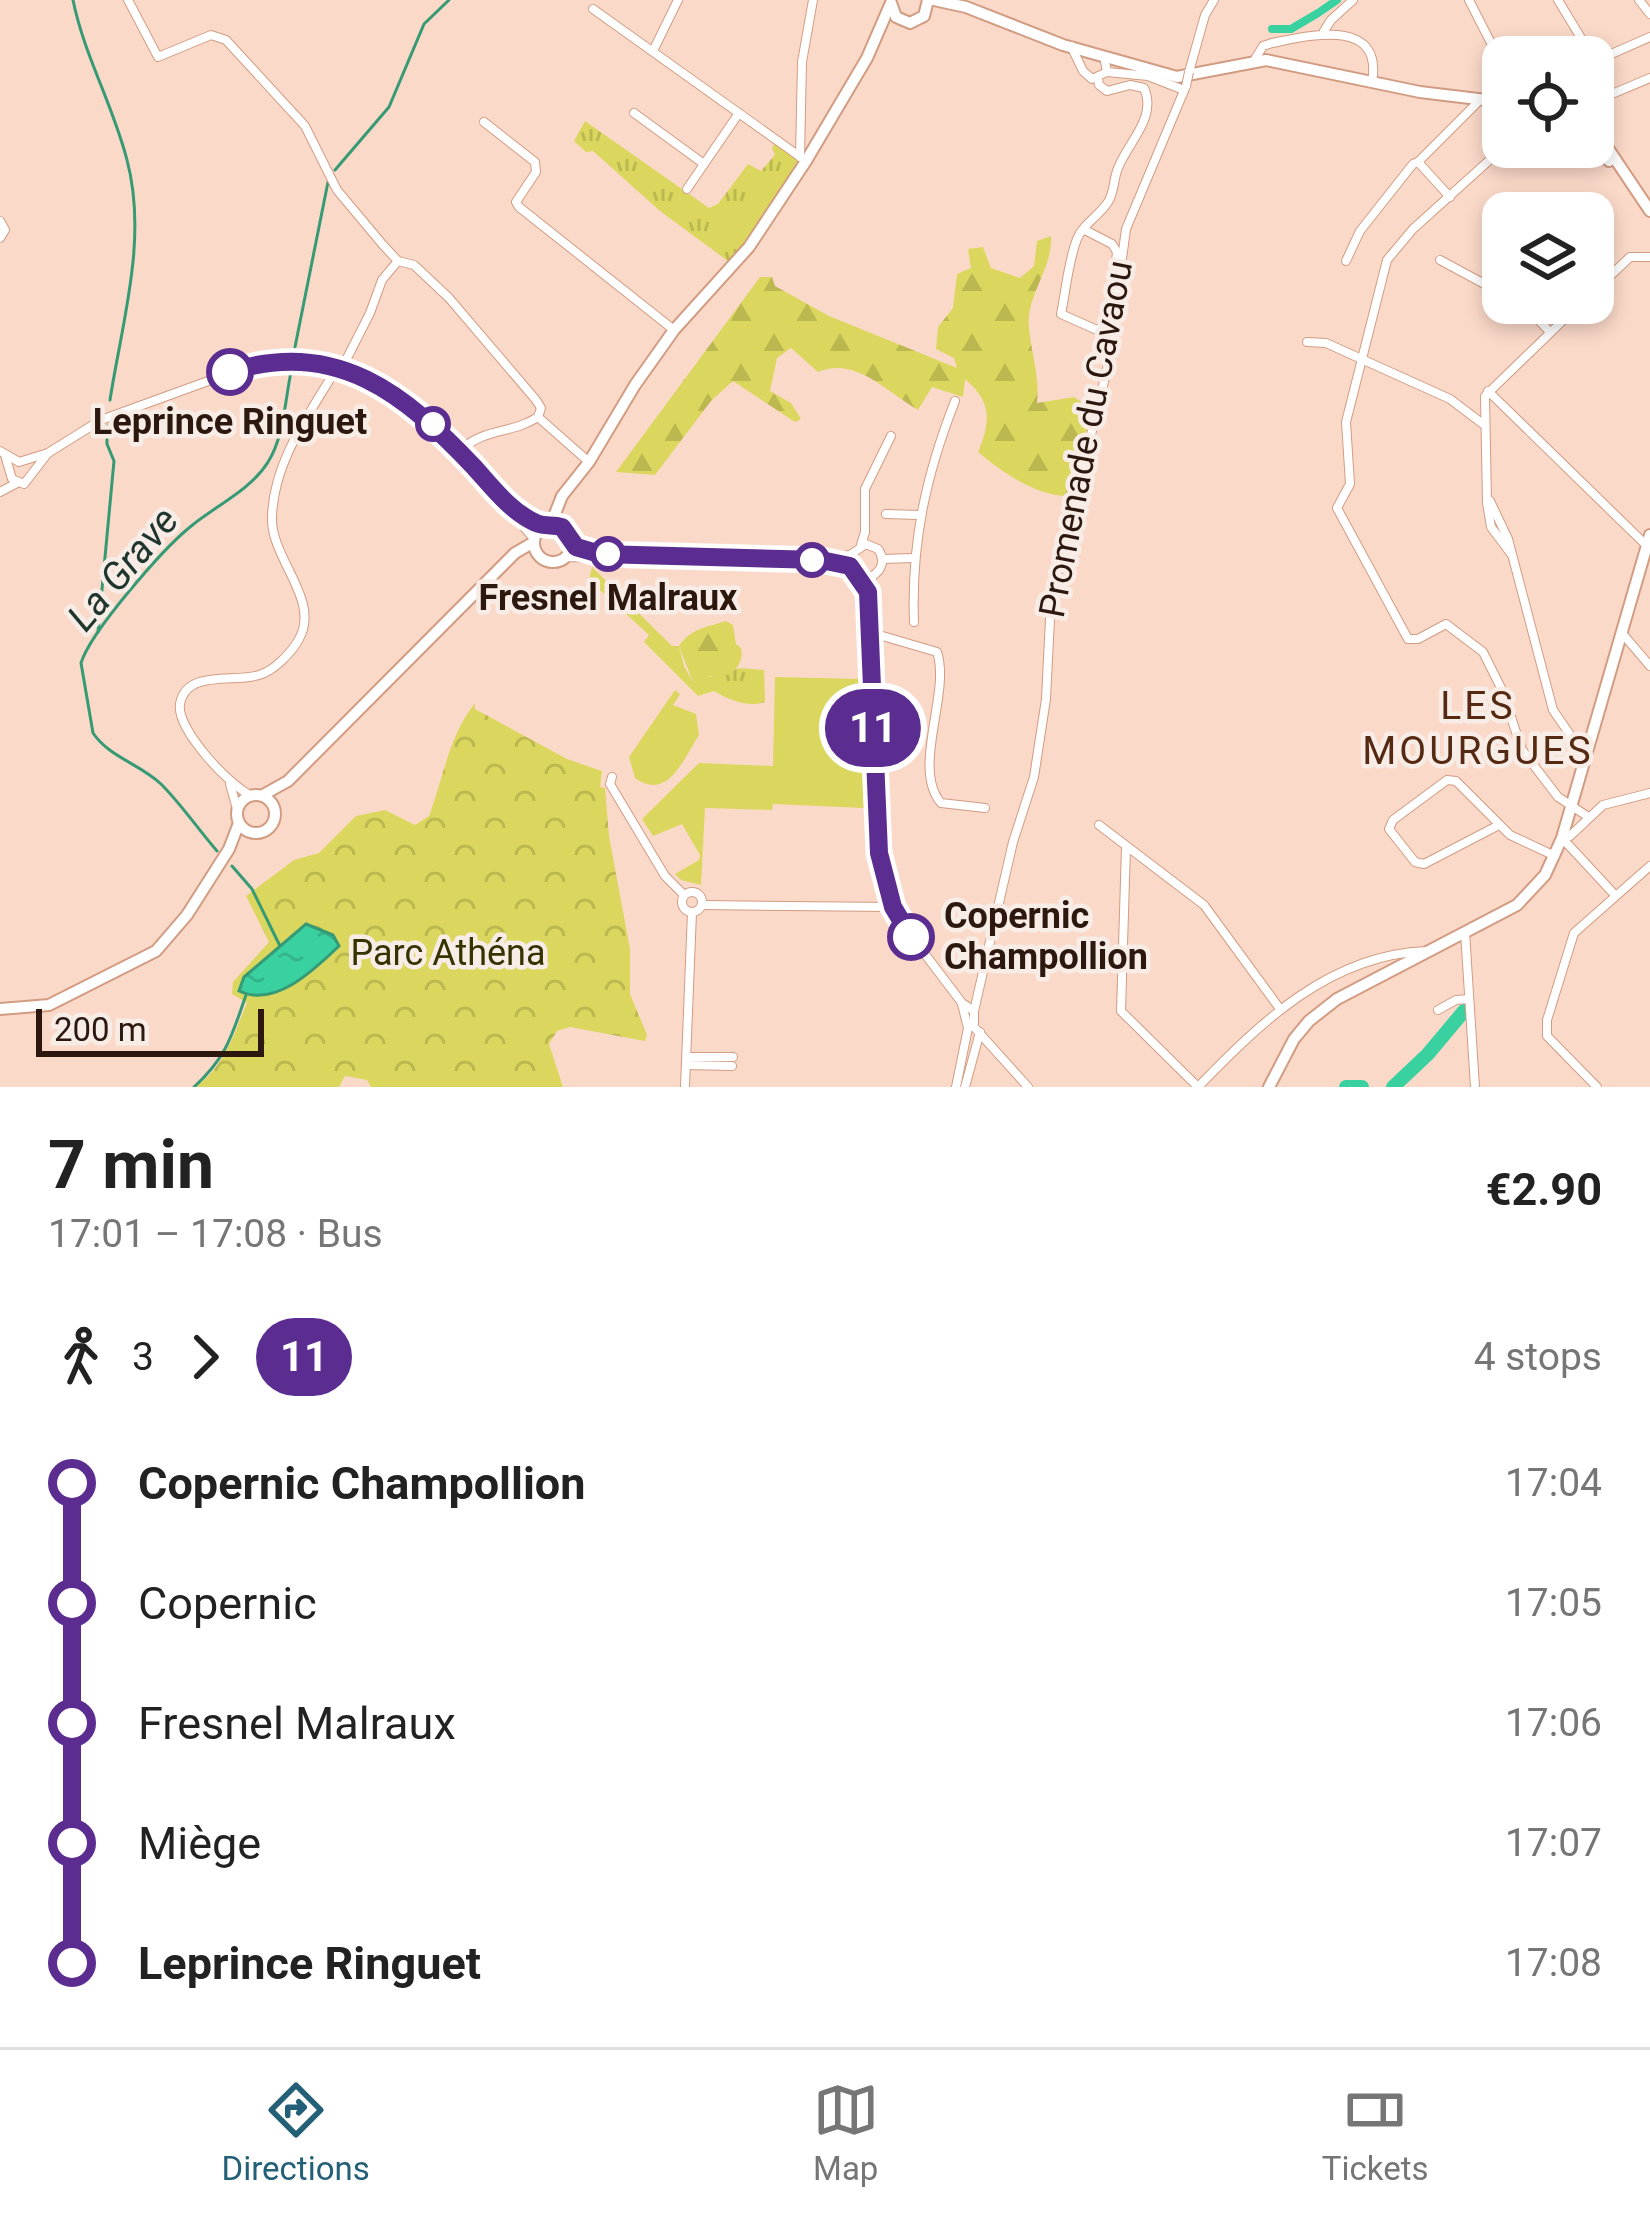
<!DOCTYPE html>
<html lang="en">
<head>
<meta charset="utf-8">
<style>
	:root { --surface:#fff; --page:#f2f2f2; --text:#222; --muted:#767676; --line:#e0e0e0; --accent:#236077 }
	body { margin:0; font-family:Roboto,sans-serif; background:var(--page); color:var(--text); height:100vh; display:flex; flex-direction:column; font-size:45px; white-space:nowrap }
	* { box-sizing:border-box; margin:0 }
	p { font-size:39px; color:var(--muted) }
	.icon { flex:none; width:66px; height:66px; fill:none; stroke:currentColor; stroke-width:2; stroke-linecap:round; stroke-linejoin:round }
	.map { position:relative; height:1087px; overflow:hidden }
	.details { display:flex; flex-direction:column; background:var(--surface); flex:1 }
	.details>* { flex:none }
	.badge { padding:0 24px; border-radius:39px; font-size:42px; line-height:78px }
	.controls { position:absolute; left:1482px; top:36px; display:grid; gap:24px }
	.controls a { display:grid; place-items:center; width:132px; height:132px; border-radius:24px; background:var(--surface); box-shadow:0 6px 18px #0003; font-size:60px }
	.scale { position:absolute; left:36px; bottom:30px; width:228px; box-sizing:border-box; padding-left:12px; border:6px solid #2c180e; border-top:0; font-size:33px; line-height:42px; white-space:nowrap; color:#2c180e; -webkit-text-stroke:9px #f7ece6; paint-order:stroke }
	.map>.badge { position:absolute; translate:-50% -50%; box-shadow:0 0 0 6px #fff }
	.legs { display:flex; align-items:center; gap:18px; height:132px; padding:0 48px; font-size:39px }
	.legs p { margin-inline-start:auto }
	.headline { display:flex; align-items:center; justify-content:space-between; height:204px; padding:0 48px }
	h1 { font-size:66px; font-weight:700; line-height:90px }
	ul { padding:0 48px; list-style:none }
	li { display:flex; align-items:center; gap:42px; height:120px; font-size:45px }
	li i { display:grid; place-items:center; width:18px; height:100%; margin:0 15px; background:currentColor }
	li i::after { content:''; width:30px; height:30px; margin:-15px; border:9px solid; border-radius:50%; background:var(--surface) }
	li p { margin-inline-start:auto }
	li:first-child i { background:linear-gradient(#0000 50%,currentColor 0) }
	li:last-child i { background:linear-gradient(currentColor 50%,#0000 0) }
	.dock { display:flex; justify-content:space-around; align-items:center; height:168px; border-top:3px solid var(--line); background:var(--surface); font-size:33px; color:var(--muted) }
	.dock a { display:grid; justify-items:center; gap:6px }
	.dock .current { color:var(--accent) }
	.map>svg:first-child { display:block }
	.grass { fill:url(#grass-tufts) }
	.forest { fill:url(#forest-firs) }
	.park { fill:url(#park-crowns) }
	.garden { fill:#dbd75e }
	.water { fill:url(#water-ripples); stroke:#369a75; stroke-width:3 }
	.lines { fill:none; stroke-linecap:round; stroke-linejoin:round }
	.stream { stroke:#369a75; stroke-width:3 }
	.canal { stroke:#3ad1a1; stroke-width:8 }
	.river { stroke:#3ad1a1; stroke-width:14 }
	.street-casing { stroke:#d19c82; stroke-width:10 }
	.secondary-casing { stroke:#d19c82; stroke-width:14 }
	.street { stroke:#fff; stroke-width:8 }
	.secondary { stroke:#fff; stroke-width:10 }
	.street-bridge-casing { stroke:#d19c82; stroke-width:10; stroke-linecap:butt }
	.street-bridge { stroke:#fff; stroke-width:8 }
	.line-1-casing { stroke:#fff; stroke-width:27 }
	.line-1 { stroke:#5c2d91; stroke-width:18 }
	.stop-1-dot { fill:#fff; stroke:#5c2d91; stroke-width:6 }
	.labels { text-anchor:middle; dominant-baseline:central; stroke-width:9; stroke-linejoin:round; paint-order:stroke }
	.stop-label { font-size:36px; font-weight:bold; fill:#2c180e; stroke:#f7ece6 }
	.street-label { font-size:36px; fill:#2c180e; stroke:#f7ece6 }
	.park-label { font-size:36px; fill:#353300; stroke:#f7ece6 }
	.water-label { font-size:39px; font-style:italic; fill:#1e362d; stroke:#f7ece6 }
	.neighbourhood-label { font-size:39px; letter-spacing:3px; fill:#562a12; stroke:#f7ece6 }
</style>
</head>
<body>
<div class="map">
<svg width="1650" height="1087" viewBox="0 0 1650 1087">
	<defs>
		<pattern id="grass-tufts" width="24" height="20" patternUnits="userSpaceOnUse" patternTransform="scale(3)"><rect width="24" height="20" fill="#dbd75e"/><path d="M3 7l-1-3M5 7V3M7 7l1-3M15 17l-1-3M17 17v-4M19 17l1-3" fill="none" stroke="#bcb850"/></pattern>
		<pattern id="forest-firs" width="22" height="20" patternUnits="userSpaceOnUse" patternTransform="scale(3)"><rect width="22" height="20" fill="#dbd75e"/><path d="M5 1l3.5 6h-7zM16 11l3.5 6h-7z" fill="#bcb850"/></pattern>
		<pattern id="park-crowns" width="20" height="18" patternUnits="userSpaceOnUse" patternTransform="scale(3)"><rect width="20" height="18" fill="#dbd75e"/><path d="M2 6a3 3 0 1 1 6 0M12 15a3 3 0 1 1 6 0" fill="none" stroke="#bcb850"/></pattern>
		<pattern id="water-ripples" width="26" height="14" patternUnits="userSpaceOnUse" patternTransform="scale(3)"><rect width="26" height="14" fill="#3ad1a1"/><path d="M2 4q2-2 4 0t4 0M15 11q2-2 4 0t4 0" fill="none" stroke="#33b389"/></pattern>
	</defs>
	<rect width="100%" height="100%" fill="#fbd9c9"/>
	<g class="grass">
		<path d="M585,121l124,87 9,-4 30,-40 13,7 14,-16 -3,-7 5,-8 29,21 -74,103 -72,-53 -67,-60 -7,1 -12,-11z"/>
		<path d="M592,567l80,79h7l5,20 9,16 47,-14 24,2 1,32c-16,6 -36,-2 -51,-11l-16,5 -54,-54 5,-7 -60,-55z"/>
	</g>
	<g class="forest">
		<path d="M1051,236c2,33 -25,59 -22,91 2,27 11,48 8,76l37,-6 20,14 -27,71 6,14c-33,3 -70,-23 -95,-44 13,-31 14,-50 -13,-73l-2,18 -31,-10 -14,23c-31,-18 -63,-54 -100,-38l-27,-24 -14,10 -7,33 21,12 10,16 -6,3 -62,-41 -22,20 -56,74 -39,-3 144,-195h12l3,9 54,30 128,52 -3,-10 -18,-9 2,-22 15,-19 4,-34 14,-6 -3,-19 15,-2 8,21 29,10 14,-12 3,-25z"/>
		<path d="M726,621l7,4 3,19 5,4c4,19 -13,33 -31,28l-6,6h-11l-14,-36c12,-18 29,-19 47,-25z"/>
	</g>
	<path class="park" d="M475,703v6l92,50 35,12 -2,16 5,1 4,48 21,113v45l17,41 -2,6 -75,-14 -13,4 -8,13 14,43h-192l-4,-7 -22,-4 -6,11h-143c30,-23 37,-51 51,-84l-15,-9 1,-12 36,-40 -23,-46 48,-36 25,-7 37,-37 29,-6 30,15 14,-9c15,-40 19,-78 46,-113z"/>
	<g class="garden">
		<path d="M775,677l84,2 3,65 -5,10 5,7 2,47 -91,-4 -1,6 -67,-2 -4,77 -20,-5 -6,-6 24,-14 1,-5 -18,-31 -29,12 -11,-17 57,-56 74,3z"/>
		<path d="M675,690l5,4 -7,11 23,9 3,21c-15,23 -31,67 -64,43l-6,-21z"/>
	</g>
	<path class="water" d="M306,924l27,11 6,11c-25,24 -64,62 -100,45l5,-14z"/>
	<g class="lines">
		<g class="stream">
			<path d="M73,0c11,55 40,105 54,160 21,79 -5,162 -17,240"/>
			<path d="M335,170l54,-63 35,-83 25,-24"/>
			<path d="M295,347l33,-165"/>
			<path d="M98,632l16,-171 -7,-17v-18"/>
			<path d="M217,851c-19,-22 -36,-47 -56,-67 -21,-20 -52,-27 -68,-51l-12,-70c10,-32 82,-114 109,-136 25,-21 61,-37 78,-65 16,-25 17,-62 23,-90"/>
			<path d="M232,866l20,23 28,57"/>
			<path d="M194,1087c33,-30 38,-52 52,-92"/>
		</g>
		<g class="canal">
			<path d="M1321,11l16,-11"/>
			<path d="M1272,29h19l27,-16"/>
		</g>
		<g class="river">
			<path d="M1346,1087h16"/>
			<path d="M1393,1087l35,-33 36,-43"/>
		</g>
		<defs>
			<g id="street">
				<path d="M128,0l30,57 53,-22 15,5 79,86 32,64 46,55 15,16 16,4 35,33 87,102 5,8 -3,9"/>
				<path d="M1469,0l25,49 23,8"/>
				<path d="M1558,0l32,53"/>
				<path d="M1639,0l11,14"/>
				<path d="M593,9l213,152"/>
				<path d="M1324,31l7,-11 22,-20"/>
				<path d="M1071,46l12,25 9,8 15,-7 -3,-16"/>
				<path d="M653,51l25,-51"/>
				<path d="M1588,57l2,-4 19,2 41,-18"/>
				<path d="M1255,59l8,-13 9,-3c36,-7 112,-27 100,40"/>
				<path d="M1107,72l41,4 36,14"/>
				<path d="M1189,72l16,-57 9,-15"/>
				<path d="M1593,102l57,-24"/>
				<path d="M634,113l70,51"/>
				<path d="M484,122l51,40 1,10 -20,30 3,5 155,123"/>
				<path d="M1504,147l-91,82 -26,31 -41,162 4,62 -13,24 71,131h10l28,-15 37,28 19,38 20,60 36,47 29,19"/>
				<path d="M800,157l2,-95 11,-62"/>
				<path d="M1418,162l62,-62"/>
				<path d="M687,189l52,-76"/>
				<path d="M0,221l5,9 -5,8"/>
				<path d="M1083,229l29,15 5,8 -8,72 -12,6 -36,-16c5,-24 7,-52 16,-75 6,-15 22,-23 31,-37 7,-10 5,-25 11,-36 11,-26 38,-49 25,-78l-14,-3 -23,6 -8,-6 -1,-6"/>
				<path d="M1440,260l63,34"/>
				<path d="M1346,261l14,-30 53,-67 5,-2 32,35"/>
				<path d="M1593,292l37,-35h20"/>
				<path d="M1522,303l28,29"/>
				<path d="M1307,342l19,1 124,56 33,25"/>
				<path d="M341,370l29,-57 12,-33 16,-19"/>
				<path d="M1488,391l158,154"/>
				<path d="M538,417l51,45"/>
				<path d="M0,451l19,11 29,-9"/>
				<path d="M459,451c29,-25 51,-16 79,-34"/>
				<path d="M5,455l7,24 12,5 24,-31 53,-33 143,-52 35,-5 35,2 39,9 58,30 63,64 60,71"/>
				<path d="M0,492l17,-9"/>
				<path d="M1490,501l18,38 45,171 31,45"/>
				<path d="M519,512l25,14"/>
				<path d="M886,514l33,1"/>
				<path d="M571,543l10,7 19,3 221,7 29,5"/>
				<path d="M861,545l4,-13v-43l26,-53"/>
				<path d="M1512,555l-21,-28 -4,-24 -2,-107 96,-93"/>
				<path d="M565,557l33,1"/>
				<path d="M883,559l30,-1"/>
				<path d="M821,560l29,-5 16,-11 12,5c7,10 5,21 -6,27l-4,36 11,241 8,35 6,19 19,30 50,66 12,8v16l54,60"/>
				<path d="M850,562l17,27"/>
				<path d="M914,622c-3,-79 12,-147 41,-221"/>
				<path d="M869,632l68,20c14,41 -26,116 4,151l44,5"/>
				<path d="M1621,632l29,34"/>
				<path d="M612,777l-2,7 55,92 19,19"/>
				<path d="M230,784l7,25"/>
				<path d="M250,795c-21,-10 -74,-66 -70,-91 6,-35 55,-21 79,-29 15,-4 33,-23 40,-36 22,-39 -28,-80 -27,-121 1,-56 37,-103 64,-149"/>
				<path d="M1099,825l105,80 76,104"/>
				<path d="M1499,825l-75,39 -9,-2 -26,-33 4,-9 54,-40 9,1 54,54 45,21"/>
				<path d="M1126,847l-5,164 77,76"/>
				<circle cx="692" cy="902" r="10"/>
				<path d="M1614,894l-52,-56 8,-2 33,-31 47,-12"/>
				<path d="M702,905l190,2"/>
				<path d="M1465,932l10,155"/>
				<path d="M1438,1010l18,-10 13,-1"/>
				<path d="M974,1011l39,-169 21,-65 12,-78 5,-100 56,-230 19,-140 60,-143"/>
				<path d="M687,1057h46"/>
				<path d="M686,1065l46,1"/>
				<path d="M685,1087l7,-175"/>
				<path d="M956,1087l12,-59 -6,-24"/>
				<path d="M965,1087l15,-55"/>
				<path d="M1198,1087c64,-66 132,-132 228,-136"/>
				<path d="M1597,1087l-50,-51v-16l27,-87 76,-67"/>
			</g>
			<g id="secondary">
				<path d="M934,0l32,7 97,38 114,32 89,-17 154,32 83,10"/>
				<path d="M891,3l5,14 14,6 14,-7 4,-16"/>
				<path d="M1593,117l4,15 53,79"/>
				<path d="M1593,143l16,18"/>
				<path d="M551,524l11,-28 27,-34 46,-77 39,-55 75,-83 57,-86 61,-103 23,-53"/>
				<circle cx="553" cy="543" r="19"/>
				<circle cx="256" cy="814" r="19"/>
				<path d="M263,795l25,-14 227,-228 19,-11"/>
				<path d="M0,1009l49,-4 107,-54 31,-36 42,-66 10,-26"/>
				<path d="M1269,1087l25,-48 15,-18 28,-22 180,-94 28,-30 17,-37 88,-303"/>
			</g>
		</defs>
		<use href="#street" class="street-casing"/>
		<use href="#secondary" class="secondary-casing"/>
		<use href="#street" class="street"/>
		<use href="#secondary" class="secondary"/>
		<defs>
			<path id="street-bridge" d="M1186,86l3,-14"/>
		</defs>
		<use href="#street-bridge" class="street-bridge-casing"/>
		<use href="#street-bridge" class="street-bridge"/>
	</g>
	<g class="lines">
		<defs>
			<path id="line-1" d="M230,372c106,-35 176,23 244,95 19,21 36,44 62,56 10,4 16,1 26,4l14,20 24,7 221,6 29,6 18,26 11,261 14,54 18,30"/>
		</defs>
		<use href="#line-1" class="line-1-casing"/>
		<use href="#line-1" class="line-1"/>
	</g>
	<g class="stop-1-dot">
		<circle cx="230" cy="372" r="21"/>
		<circle cx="433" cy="424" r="15"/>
		<circle cx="608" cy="554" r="15"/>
		<circle cx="812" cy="560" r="15"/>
		<circle cx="911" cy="937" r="21"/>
	</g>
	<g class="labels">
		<g class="stop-label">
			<text x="230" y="422">Leprince Ringuet</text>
			<text x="608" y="598">Fresnel Malraux</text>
			<text x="944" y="916" text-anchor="start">Copernic<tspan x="944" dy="41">Champollion</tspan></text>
		</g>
		<g class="street-label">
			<text transform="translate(1086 439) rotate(-79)">Promenade du Cavaou</text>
		</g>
		<g class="park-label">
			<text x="448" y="953">Parc Athéna</text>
		</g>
		<g class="water-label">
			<text transform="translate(123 569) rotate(-50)">La Grave</text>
		</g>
		<g class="neighbourhood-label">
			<text x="1478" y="706">LES<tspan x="1478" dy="45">MOURGUES</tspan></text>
		</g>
	</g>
</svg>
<div class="controls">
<a><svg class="icon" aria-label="locate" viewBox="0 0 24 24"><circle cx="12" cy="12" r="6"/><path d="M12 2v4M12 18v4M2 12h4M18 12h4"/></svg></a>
<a><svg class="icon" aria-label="layers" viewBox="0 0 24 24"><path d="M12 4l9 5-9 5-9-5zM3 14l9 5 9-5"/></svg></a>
</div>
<div class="scale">200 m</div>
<b class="badge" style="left:873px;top:728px;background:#5c2d91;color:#fff">11</b>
</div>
<section class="details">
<div class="headline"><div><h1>7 min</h1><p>17:01 – 17:08 · Bus</p></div><b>€2.90</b></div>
<div class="legs"><svg class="icon" aria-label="walk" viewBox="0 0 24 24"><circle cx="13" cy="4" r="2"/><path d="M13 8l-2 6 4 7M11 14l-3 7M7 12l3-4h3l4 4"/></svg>3<svg class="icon" aria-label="forward" viewBox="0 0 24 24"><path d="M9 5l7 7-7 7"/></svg><b class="badge" style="background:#5c2d91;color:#fff">11</b><p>4 stops</p></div>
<ul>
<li><i style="color:#5c2d91"></i><b>Copernic Champollion</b><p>17:04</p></li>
<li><i style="color:#5c2d91"></i><span>Copernic</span><p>17:05</p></li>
<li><i style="color:#5c2d91"></i><span>Fresnel Malraux</span><p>17:06</p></li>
<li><i style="color:#5c2d91"></i><span>Miège</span><p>17:07</p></li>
<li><i style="color:#5c2d91"></i><b>Leprince Ringuet</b><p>17:08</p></li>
</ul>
</section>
<nav class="dock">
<a class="current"><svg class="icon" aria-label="directions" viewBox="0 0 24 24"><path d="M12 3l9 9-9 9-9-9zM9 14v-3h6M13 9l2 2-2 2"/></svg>Directions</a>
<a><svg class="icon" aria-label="map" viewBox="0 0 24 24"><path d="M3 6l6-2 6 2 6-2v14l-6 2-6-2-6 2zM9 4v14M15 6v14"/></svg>Map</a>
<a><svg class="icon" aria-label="tickets" viewBox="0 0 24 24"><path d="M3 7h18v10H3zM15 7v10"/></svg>Tickets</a>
</nav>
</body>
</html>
